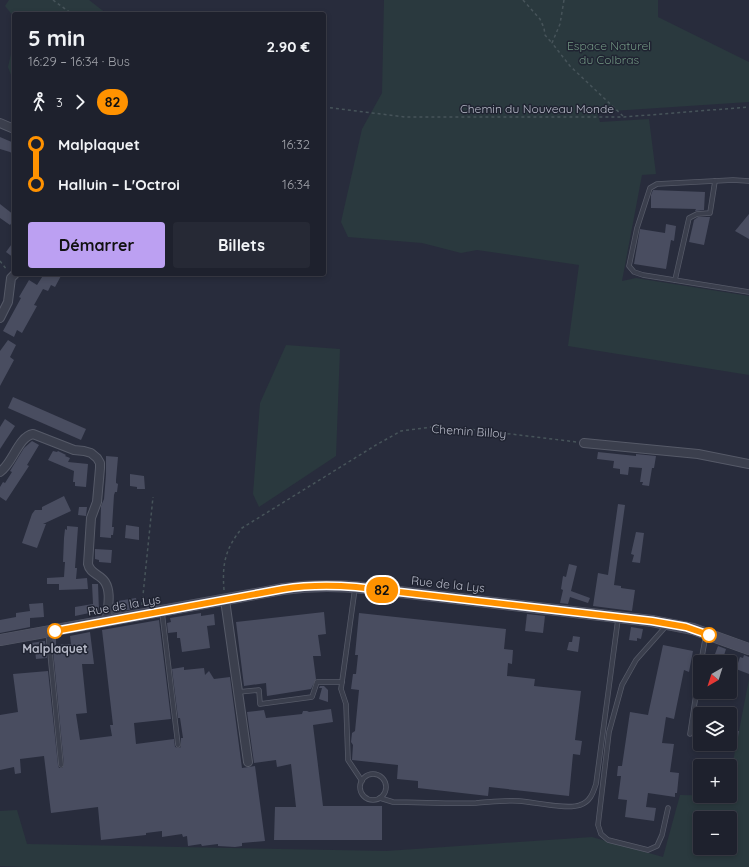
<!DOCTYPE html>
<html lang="fr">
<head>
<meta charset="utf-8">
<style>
	:root { --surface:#1e212d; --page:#262935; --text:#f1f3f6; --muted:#a1a3aa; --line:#3c3e49; --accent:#bca0f2 }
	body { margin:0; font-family:Quicksand,sans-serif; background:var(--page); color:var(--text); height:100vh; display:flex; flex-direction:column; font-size:15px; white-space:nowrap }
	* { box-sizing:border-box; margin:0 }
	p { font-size:13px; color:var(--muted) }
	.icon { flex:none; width:22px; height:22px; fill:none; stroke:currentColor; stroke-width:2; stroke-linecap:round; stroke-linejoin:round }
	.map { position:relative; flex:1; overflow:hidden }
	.panel { position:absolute; left:12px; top:12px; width:314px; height:264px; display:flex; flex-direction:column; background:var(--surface); border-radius:4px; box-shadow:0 2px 6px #0003,0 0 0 1px var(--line) }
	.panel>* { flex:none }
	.badge { padding:0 8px; border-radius:13px; font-size:14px; line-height:26px }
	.needle { width:26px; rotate:219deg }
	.tools { position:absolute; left:693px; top:655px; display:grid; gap:8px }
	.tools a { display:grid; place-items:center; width:44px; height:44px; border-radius:4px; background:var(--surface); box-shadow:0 2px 6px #0003,0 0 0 1px var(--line); font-size:20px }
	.map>.badge { position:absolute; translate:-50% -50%; box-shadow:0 0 0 2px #fff }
	.legs { display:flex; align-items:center; gap:6px; height:44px; padding:0 16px; font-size:13px }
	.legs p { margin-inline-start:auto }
	.head { display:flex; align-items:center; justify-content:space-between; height:68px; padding:0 16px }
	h1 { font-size:22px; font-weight:700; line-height:30px }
	.action { display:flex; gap:8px; margin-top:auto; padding:8px 16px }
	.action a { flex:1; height:46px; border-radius:4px; background:var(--accent); color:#111; font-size:16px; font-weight:700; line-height:46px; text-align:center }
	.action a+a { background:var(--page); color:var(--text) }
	ul { padding:0 16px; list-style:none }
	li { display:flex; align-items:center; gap:14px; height:40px; font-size:15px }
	li i { display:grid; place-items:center; width:6px; height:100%; margin:0 5px; background:currentColor }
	li i::after { content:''; width:10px; height:10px; margin:-5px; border:3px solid; border-radius:50%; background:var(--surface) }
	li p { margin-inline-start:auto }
	li:first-child i { background:linear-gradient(#0000 50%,currentColor 0) }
	li:last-child i { background:linear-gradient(currentColor 50%,#0000 0) }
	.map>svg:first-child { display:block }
	.green { fill:#2a393e; fill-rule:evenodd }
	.building { fill:#494d60 }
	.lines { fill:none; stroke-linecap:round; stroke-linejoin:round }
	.service-casing { stroke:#565a68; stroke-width:5.5 }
	.minor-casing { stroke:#565a68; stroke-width:10 }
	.secondary-casing { stroke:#565a68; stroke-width:12 }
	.path { stroke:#47545a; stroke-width:1.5; stroke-dasharray:3 3; stroke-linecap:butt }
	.service { stroke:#3b3f4d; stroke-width:4 }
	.minor { stroke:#3b3f4d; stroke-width:8 }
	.secondary { stroke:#4a4d5f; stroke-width:11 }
	.line-1-casing { stroke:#fff; stroke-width:9 }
	.line-1 { stroke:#ff9200; stroke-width:6 }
	.stop-1-dot { fill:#fff; stroke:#ff9200; stroke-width:2 }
	.labels { text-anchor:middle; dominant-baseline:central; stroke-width:3; stroke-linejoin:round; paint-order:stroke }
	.park-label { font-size:12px; fill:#719682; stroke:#202432 }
	.street-label { font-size:12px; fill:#b7bac8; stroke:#202432 }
	.stop-label { font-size:12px; font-weight:bold; fill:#b7bac8; stroke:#202432 }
</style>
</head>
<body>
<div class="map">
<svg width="749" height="867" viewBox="0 0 749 867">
	<rect width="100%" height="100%" fill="#282c3c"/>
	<g class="green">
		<path d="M9,0h80l18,14h-93v3l-9,-11z"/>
		<path d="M384,0h274v17l91,45v40l-152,10 3,10 49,-3 7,55 -14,1 -20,106 14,-3 113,18v79l-181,-29 11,-81 -102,-15 -16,3 -39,-10 -74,-6 -7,-15 21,-93 20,-36z"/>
		<path d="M14,41v42l-6,-16z"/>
		<path d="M286,345l54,4 -4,107 -77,51 -6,-13 7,-91z"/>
		<path d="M749,679v188h-725l-24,-1v-55l17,-1 10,34 359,7 206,-14 71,20 17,-62 50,1v-19zM700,818h30v30h-30z"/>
	</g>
	<g class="building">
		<path d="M0,137l14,6v12l-4,-3 -10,-3z"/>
		<path d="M653,190l52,2 -1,18 -9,1 1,-2 -45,-1v-13z"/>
		<path d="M0,204l14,11v5l-4,5 -10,-7z"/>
		<path d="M749,214v25l-14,-8z"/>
		<path d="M698,217h12l-6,28 -15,-3 5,-22z"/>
		<path d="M666,224l10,2 -2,15 -3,-1 -5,29 -32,-5 6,-35 25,4z"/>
		<path d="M14,241v17l-8,-6z"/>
		<path d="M44,274h18l-7,13 -4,-2 -3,6 -5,-2 -9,16 3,1 -15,27 -5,-3 -3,7 -11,-6 18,-33 -2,-1 10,-17 8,5z"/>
		<path d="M8,340l8,5 -6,12 4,3 -14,26v-35z"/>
		<path d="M13,397l73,32 -5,11 -73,-32z"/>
		<path d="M5,419l10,7 -15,23v-22z"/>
		<path d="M32,441l7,4 -12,20 2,1 -23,35 -6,-4v-10l3,-5 2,1 7,-11 -2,-1 14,-23z"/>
		<path d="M53,451l4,1 1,-1 8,4 -1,1 5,2 -2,4 20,2 -2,23 -11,-1v-4h-2l1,-11 -26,-11z"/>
		<path d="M598,452l38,4v-2l20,2 -2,12h-2l-3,18 -7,-1 1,-3h-3l2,-14 -13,-1 -1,8 -8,-1v-5l-7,-1 1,-7 -17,-2z"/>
		<path d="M106,456l12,1 -2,23v3l2,1 -1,8h-2l-1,3 -2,32h2l-1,8h-2v3l-11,-1 1,-31 3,-7 2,-25z"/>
		<path d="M130,474l14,2 1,13h-8v-2l-7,-1z"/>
		<path d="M64,496l7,15 -28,13h3l-9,24 -15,-5 10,-29 3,-4h7v-3z"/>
		<path d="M618,504l7,1 -11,80 7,1v2l14,2 -3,21 -39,-5 5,-33 10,2z"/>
		<path d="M79,507h8l-1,9 -8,-1z"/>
		<path d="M126,525l13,2v13l-14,-2z"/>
		<path d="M67,526l11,1 -3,41h2l-1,11 11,-1 1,11 -29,1v-6h-12v-6l17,-1 1,-15h-2l1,-24 1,-9 2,1z"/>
		<path d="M636,532l8,1 -4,30 -8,-1 2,-7 -3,-1z"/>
		<path d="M95,549l17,1 -1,13 -12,-1v-2l-4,-1z"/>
		<path d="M569,564l8,2 -6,25 19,7 -2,5 -18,-6 -2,7 -8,-1 3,-13 -2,-1 2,-13 3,1z"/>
		<path d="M92,584h6l1,27 -24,5v-9l18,-3z"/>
		<path d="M136,598l2,10 -25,5 1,-10h4v-2z"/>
		<path d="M43,603l1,14 -14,1v9l-30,6v-13l16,-3v-4l14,-2 -1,-7z"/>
		<path d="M324,612l2,22 -8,1 3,21h-8l3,23 -5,10 -44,7 -1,-13 -22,3 -8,-64z"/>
		<path d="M201,613v3l13,-2 1,11 -8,1 3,22 -28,4 -2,-14h-3v-6l-9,1 -1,-10 4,-1 -1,-4z"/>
		<path d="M359,613l147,16 -2,20 9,1 -1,14 -4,-1 -1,13 28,3 -1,7 47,5 -6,49 7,1 -2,14 -7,-1 -4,42 -80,-9 -1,9 -70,-8v-7l-21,-2 1,-14 -46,-5 1,-15 -2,-3 1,-9 3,-2 4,-41 -8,-1 2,-15h3l2,-19h-3z"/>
		<path d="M527,614l18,2 -2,17 -18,-2z"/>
		<path d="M159,620l12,99 -37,4 2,21 38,-5 1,8 4,1 2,-1v-9h2l-3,-20h-2l-6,-49 12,-2v3l20,-2 1,7 4,-4 5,8 16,-2 12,91 13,-2 10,75 -23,2v3l-7,1 -17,-1v-2l-16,2 -1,-2 -13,2 -1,-10 -4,1 -1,-3 -20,3v-6l-16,2v2l-45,5 -3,-33 -47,6 -7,-57 -24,3 1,14 -6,1 -1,-7 -14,3v-55l18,-3 -5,-38 35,-3 10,94 1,3h3l2,-3 -12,-126h4v6l15,-1 -1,-8 20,-4 4,32h-12l5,49 -11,1 4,26 32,-4 -2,-11h3l-11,-95z"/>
		<path d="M631,627l12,2 -2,10 -4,-1v3l-8,-1z"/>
		<path d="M573,636l7,1 -2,15 -11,-2 2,-8h3z"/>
		<path d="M44,641h1l2,17 -11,1 -1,-9h-3l-1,-7z"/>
		<path d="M663,645l30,6 -4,21 -5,-2 -10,49 -8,-2 -4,26 12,1 -4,28 9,1 -2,20h-2v4l-27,-4 -2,14 10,1 -2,13 -29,-4 2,-17 -9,-1 3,-23h-4l1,-10h4l8,-54 18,3z"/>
		<path d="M718,646l8,3 -4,13h-10z"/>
		<path d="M744,655l5,2v17l-13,-5 4,-12 3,1z"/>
		<path d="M320,686h4l4,4v12l-9,-3 3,-11h-3z"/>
		<path d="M331,709l2,13 -20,3 10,81h59v34h-108l1,-33h21l-5,-43 -14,3 -1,-7 -22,3 -7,-51 17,-2 2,8 36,-4 1,-3h4l2,1z"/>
		<path d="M730,730l9,1 -2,12 -7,-2z"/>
	</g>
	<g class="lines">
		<defs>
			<g id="service">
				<path d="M749,181l-16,-1 -76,4 -7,4 -13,40 -8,38 5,6 9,3 106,17"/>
				<path d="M675,280l14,-62 8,-4 13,-1 5,-32"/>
				<path d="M355,588l-14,101 5,15 2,56 14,21"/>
				<path d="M162,612l16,133"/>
				<path d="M667,625l-31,35 -14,25 -13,47 -11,93 3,9 7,6 40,10 9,-4 5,-11 6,-27"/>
				<path d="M48,632l13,133"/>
				<path d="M701,662l5,-28"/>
				<path d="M238,692l21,-2 1,14 52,-7 5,-15h25"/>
				<path d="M690,734l10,-66"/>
				<circle cx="373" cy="787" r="13"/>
				<path d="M380,798l13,4c28,0 56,2 83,1 15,-1 29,-3 43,-2 16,1 48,9 61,4 10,-3 13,-12 16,-21l22,-165"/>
			</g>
			<g id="minor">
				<path d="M0,123l14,6"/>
				<path d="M0,318l8,-16 3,-24 4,-4"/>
				<path d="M584,443l114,11 51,10"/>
				<path d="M0,472c13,-9 18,-35 33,-38l41,16 10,1 7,2 6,5 3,5v5l-3,34 -6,16 -3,46c2,10 12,10 17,18 7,11 2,27 2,39"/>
				<path d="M225,600l23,162"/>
			</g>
			<path id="secondary" d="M0,640l283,-51c28,-4 54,-4 82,-1l287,33 41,8 56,20"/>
		</defs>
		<use href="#service" class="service-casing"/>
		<use href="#minor" class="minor-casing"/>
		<use href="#secondary" class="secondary-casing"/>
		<g class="path">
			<path d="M53,0l19,14"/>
			<path d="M523,0l17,19 4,9 1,7 7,8"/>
			<path d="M564,0l-4,24 -8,19 18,23 54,51"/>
			<path d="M324,107l81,10h219l125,-10"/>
			<path d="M0,261l7,9"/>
			<path d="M224,590c-2,-26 1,-41 18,-62l134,-83 25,-14 31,-4 37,2 108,13"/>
			<path d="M142,605l11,-108"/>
		</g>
		<use href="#service" class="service"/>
		<use href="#minor" class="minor"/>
		<use href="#secondary" class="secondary"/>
	</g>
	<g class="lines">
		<defs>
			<path id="line-1" d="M55,631l228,-42c25,-4 48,-4 73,-2l296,34 34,6 23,8"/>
		</defs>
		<use href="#line-1" class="line-1-casing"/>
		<use href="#line-1" class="line-1"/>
	</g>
	<g class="stop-1-dot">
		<circle cx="55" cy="631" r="7"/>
		<circle cx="709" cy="635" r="7"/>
	</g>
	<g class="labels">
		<g class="park-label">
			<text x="609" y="45">Espace Naturel<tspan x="609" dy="14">du Colbras</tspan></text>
		</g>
		<g class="street-label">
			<text x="537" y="108">Chemin du Nouveau Monde</text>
			<text transform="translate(469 431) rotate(4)">Chemin Billoy</text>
			<text transform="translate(448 584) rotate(6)">Rue de la Lys</text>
			<text transform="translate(124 605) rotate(-10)">Rue de la Lys</text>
		</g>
		<g class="stop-label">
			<text x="55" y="648">Malplaquet</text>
		</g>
	</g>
</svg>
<div class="tools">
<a><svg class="needle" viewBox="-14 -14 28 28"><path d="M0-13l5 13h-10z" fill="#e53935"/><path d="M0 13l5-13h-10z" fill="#a1a3aa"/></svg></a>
<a><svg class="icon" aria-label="layers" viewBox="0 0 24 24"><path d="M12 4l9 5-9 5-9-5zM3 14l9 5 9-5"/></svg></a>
<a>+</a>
<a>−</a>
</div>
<b class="badge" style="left:382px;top:590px;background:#ff9200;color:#111">82</b>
<section class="panel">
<div class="head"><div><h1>5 min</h1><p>16:29 – 16:34 · Bus</p></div><b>2.90 €</b></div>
<div class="legs"><svg class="icon" aria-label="walk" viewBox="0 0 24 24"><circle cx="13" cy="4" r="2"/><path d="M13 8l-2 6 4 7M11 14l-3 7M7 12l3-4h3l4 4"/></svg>3<svg class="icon" aria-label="forward" viewBox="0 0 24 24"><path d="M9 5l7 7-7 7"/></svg><b class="badge" style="background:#ff9200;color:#111">82</b></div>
<ul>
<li><i style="color:#ff9200"></i><b>Malplaquet</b><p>16:32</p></li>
<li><i style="color:#ff9200"></i><b>Halluin – L'Octroi</b><p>16:34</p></li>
</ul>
<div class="action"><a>Démarrer</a><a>Billets</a></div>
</section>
</div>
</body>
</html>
